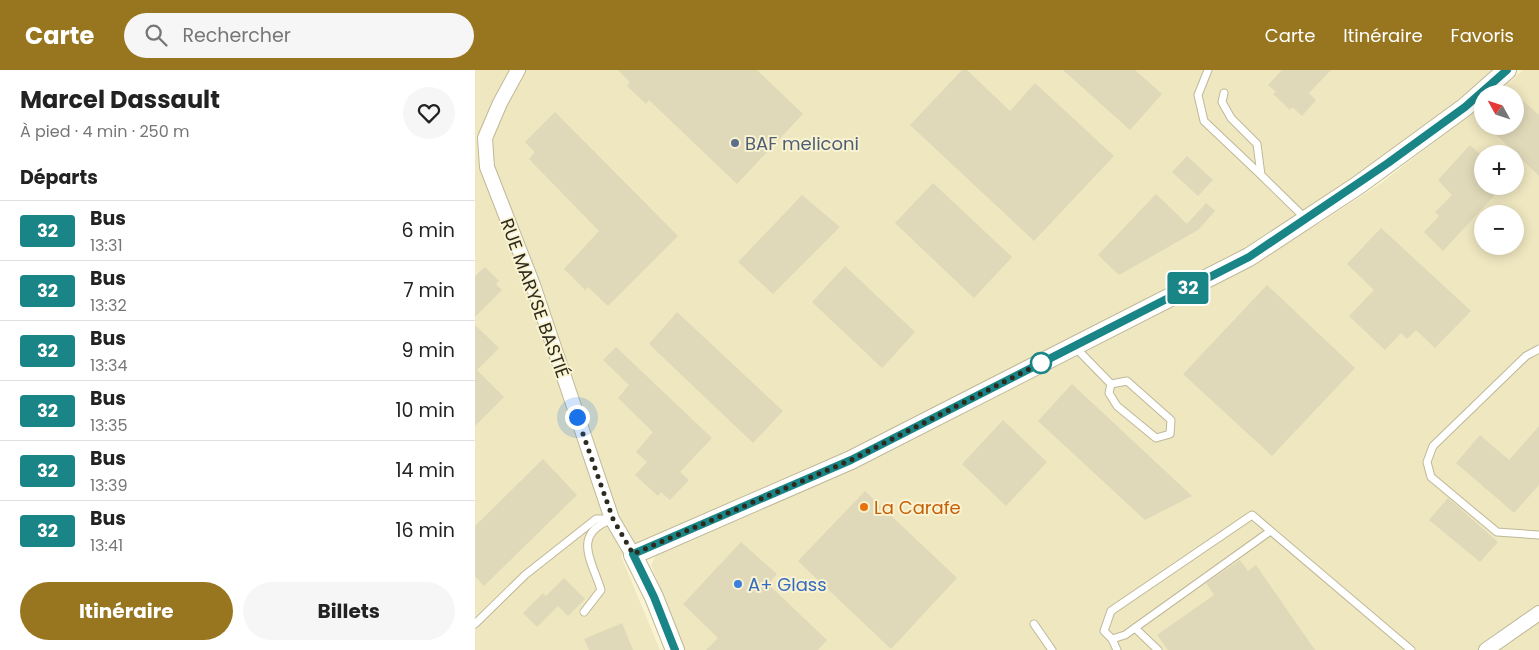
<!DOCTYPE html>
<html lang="fr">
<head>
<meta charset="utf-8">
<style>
	:root { --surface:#fff; --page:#f6f6f6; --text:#222; --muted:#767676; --line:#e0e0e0; --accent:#98751f }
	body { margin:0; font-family:Poppins,sans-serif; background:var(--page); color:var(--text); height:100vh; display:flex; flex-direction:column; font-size:19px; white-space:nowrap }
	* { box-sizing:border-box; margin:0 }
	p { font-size:16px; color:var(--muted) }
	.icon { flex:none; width:28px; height:28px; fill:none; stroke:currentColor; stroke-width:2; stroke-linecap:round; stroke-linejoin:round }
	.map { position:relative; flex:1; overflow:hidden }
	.details { display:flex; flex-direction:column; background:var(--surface); width:475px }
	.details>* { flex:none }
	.badge { padding:0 10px; border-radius:4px; font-size:18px; line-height:32px }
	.needle { width:32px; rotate:310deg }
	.tools { position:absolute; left:999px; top:15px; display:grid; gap:10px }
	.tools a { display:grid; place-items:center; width:50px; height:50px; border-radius:50%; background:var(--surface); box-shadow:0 2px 12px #0003; font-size:25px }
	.you { position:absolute; width:25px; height:25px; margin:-12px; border:4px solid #fff; border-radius:50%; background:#1a73e8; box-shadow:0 0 0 8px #1a73e833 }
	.map>.badge { position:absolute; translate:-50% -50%; box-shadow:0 0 0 2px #fff }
	h2 { padding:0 20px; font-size:19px; line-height:45px }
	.round { display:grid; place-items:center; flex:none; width:52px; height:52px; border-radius:26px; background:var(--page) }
	.head { display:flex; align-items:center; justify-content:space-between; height:85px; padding:0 20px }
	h1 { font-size:24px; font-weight:700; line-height:38px }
	.cta { display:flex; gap:10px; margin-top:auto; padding:10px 20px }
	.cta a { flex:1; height:58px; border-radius:30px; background:var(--accent); color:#fff; font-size:20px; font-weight:700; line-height:58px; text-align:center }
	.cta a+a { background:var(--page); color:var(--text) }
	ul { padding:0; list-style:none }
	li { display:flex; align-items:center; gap:15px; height:60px; padding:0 20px; border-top:1px solid var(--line) }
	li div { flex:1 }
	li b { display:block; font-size:19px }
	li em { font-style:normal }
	li .badge { min-width:55px; font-weight:700; text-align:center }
	header { display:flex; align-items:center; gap:30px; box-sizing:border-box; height:70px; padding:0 25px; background:var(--accent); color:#fff }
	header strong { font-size:24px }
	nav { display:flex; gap:28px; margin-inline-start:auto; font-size:18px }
	.search { width:350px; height:45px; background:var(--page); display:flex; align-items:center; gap:12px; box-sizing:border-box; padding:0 18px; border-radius:28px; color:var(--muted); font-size:19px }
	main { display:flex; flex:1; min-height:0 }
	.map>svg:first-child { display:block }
	.built { fill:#efe7c0; fill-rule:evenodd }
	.building { fill:#e0d9b9 }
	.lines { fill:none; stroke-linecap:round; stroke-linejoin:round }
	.service-casing { stroke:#bfb899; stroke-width:9 }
	.minor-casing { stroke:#bfb899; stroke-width:16 }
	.tertiary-casing { stroke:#bfb899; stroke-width:20 }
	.service { stroke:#fff; stroke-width:7 }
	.minor { stroke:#fff; stroke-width:14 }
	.tertiary { stroke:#fff; stroke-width:18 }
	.line-casing { stroke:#fff; stroke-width:11 }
	.line { stroke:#1a8587; stroke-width:8 }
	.walk { stroke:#2d2a1e; stroke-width:5; stroke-dasharray:0 9 }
	.service-dot { fill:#5c6f8a; stroke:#faf3d2; stroke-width:2 }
	.stop-dot { fill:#fff; stroke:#1a8587; stroke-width:2.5 }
	.food-dot { fill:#e8710a; stroke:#faf3d2; stroke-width:2 }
	.shop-dot { fill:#3f7fe0; stroke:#faf3d2; stroke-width:2 }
	.labels { text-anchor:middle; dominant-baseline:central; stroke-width:4; stroke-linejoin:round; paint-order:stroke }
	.service-label { font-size:18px; fill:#4e5e75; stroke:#faf3d2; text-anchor:start }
	.street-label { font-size:18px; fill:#2d2a1e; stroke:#faf3d2 }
	.food-label { font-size:18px; fill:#c56008; stroke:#faf3d2; text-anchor:start }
	.shop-label { font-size:18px; fill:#366cbe; stroke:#faf3d2; text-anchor:start }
</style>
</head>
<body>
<header>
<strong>Carte</strong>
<div class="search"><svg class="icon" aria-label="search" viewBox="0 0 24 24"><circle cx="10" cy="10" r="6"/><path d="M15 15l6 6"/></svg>Rechercher</div>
<nav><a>Carte</a><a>Itinéraire</a><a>Favoris</a></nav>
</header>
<main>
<section class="details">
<div class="head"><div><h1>Marcel Dassault</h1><p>À pied · 4 min · 250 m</p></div><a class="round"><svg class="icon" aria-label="heart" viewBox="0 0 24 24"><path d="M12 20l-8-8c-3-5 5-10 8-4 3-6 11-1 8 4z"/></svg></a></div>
<h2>Départs</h2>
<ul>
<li><span class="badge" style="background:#1a8587;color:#fff">32</span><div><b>Bus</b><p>13:31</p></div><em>6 min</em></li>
<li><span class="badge" style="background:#1a8587;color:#fff">32</span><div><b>Bus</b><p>13:32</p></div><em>7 min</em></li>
<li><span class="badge" style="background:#1a8587;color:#fff">32</span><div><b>Bus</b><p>13:34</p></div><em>9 min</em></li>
<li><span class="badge" style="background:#1a8587;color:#fff">32</span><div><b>Bus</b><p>13:35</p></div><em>10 min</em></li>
<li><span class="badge" style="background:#1a8587;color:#fff">32</span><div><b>Bus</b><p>13:39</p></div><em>14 min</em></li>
<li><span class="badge" style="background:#1a8587;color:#fff">32</span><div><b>Bus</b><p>13:41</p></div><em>16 min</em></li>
</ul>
<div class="cta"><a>Itinéraire</a><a>Billets</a></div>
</section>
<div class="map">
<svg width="1064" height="580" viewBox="0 0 1064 580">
	<rect width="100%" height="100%" fill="#faf3d2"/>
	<g class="built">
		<path d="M0,0h1020l-33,31 -106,77 -105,70 -435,220 -163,72 -32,16 39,94h-185z"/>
		<path d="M1048,0h16v580h-854l-34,-85 7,-14 598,-291 67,-39 57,-37 102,-79 1,21h32v-32h-19zM1008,84h32v32h-32zM1008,144h32v32h-32z"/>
	</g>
	<g class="building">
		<path d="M143,0h139l46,44 -66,70 -88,-84 -3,4 -19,-18 3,-4z"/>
		<path d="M487,0h5l43,41 25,-28 79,73 -80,85 -124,-116z"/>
		<path d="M588,0h72l27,24 -32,36z"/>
		<path d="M807,0h49l-22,23 7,7 -14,16 -10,-9 -2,3 -17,-16 3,-2 -8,-7z"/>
		<path d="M1046,29l18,16v61l-52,-50h28v-20z"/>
		<path d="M80,42l123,124 -70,70 -20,-19 -3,3 -21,-21 35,-38 -70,-72 6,-7 -10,-10z"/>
		<path d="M995,75l13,12v29h20l-60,65 -19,-19 15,-16 -4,-4 17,-17 -14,-15z"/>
		<path d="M712,86l26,24 -15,16 -26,-24z"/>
		<path d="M458,113l79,74 -38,41 -79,-75z"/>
		<path d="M681,124l31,30 19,-21 9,8 -17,19 -79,45 -21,-20z"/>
		<path d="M327,125l38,32 -67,67 -35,-32z"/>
		<path d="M906,158l90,83 -36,37 -19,-18 -9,9 -6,-6 -16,17 -36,-34 25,-26 -27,-26z"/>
		<path d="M370,196l70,66 -33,36 -70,-66z"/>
		<path d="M10,197l14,14 -3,3 6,6 -27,27v-41z"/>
		<path d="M792,215l88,83 -83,88 -89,-82z"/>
		<path d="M202,242l106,99 -30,32 -104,-99z"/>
		<path d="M0,255l24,23 -22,22 27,27 -29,29z"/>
		<path d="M141,277l96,91 -32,34 9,8 -19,20 -9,-8 -3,4 -23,-21 12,-13 -11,-10 17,-20 -35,-34 11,-13 -26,-25z"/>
		<path d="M597,314l120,112 -47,24 -107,-99z"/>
		<path d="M528,350l44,42 -41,44 -44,-42z"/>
		<path d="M1064,356v59l-25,28 -58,-50 24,-28 29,25z"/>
		<path d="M68,389l34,36 -93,91 -9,-10v-50z"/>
		<path d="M390,421l92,87 -66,71 -93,-88z"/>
		<path d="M973,428l50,44 -18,20 -51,-42z"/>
		<path d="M266,472l36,32 -9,10 59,56 -9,10h-112l12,-12 -35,-34z"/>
		<path d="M765,490l8,11 8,-6 59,85h-147l-11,-15 57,-40 -8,-12z"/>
		<path d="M89,508l21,21 -17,17 -10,-10 -21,21 -14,-14 20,-20 3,3z"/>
		<path d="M147,553l11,27h-44l-5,-11z"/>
	</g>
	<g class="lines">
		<defs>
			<g id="service">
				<path d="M733,0l-10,25 6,26 57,54"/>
				<path d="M749,23l-2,9 9,16 26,26 4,31 45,44"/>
				<path d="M599,276l37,38 -2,9 8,13 39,32 14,-4 1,-14 -44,-39 -16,3"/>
				<path d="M1064,279l-13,7 -93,90 -6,16 4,15 66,55 42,3"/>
				<path d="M794,462l-144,103 -13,4 -8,-8 7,-20 141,-96 159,135"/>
				<path d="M109,542l17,-22c-8,-27 -29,-54 7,-69"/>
				<path d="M0,554l50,-49 71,-56h16"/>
				<path d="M559,554l18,26"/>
				<path d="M660,558l23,22"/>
				<path d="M637,569l5,11"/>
			</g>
			<g id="minor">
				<path d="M43,0l-18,33 -15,35 2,29 46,118 79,234 21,36"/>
				<path d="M1011,580l53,-37"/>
			</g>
			<path id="tertiary" d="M200,580l-21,-53 -21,-42 218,-95 398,-203 108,-71 108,-79 42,-37"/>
		</defs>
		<use href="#service" class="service-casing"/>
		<use href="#minor" class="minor-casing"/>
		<use href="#tertiary" class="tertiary-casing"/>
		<use href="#service" class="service"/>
		<use href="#minor" class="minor"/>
		<use href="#tertiary" class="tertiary"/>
	</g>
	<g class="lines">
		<defs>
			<path id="line" d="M200,580l-21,-53 -21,-43 218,-94 398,-203 139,-94 77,-56 42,-37"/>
		</defs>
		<use href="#line" class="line-casing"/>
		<use href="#line" class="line"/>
		<path class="walk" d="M102,347l36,102 20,35 218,-94 190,-97"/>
	</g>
	<circle class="service-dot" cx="260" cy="73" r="5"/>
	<circle class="stop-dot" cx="566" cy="293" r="10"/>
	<circle class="food-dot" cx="389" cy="437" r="5"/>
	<circle class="shop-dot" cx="263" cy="514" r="5"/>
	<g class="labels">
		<g class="service-label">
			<text x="270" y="73">BAF meliconi</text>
		</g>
		<g class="street-label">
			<text transform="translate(60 228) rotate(70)">RUE MARYSE BASTIÉ</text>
		</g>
		<g class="food-label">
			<text x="399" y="437">La Carafe</text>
		</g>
		<g class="shop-label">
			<text x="273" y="514">A+ Glass</text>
		</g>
	</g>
</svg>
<div class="tools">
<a><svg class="needle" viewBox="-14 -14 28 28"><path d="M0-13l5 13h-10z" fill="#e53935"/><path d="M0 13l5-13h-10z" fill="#767676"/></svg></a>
<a>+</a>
<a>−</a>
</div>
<div class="you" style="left:102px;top:347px"></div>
<b class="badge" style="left:713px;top:218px;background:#1a8587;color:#fff">32</b>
</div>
</main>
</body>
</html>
